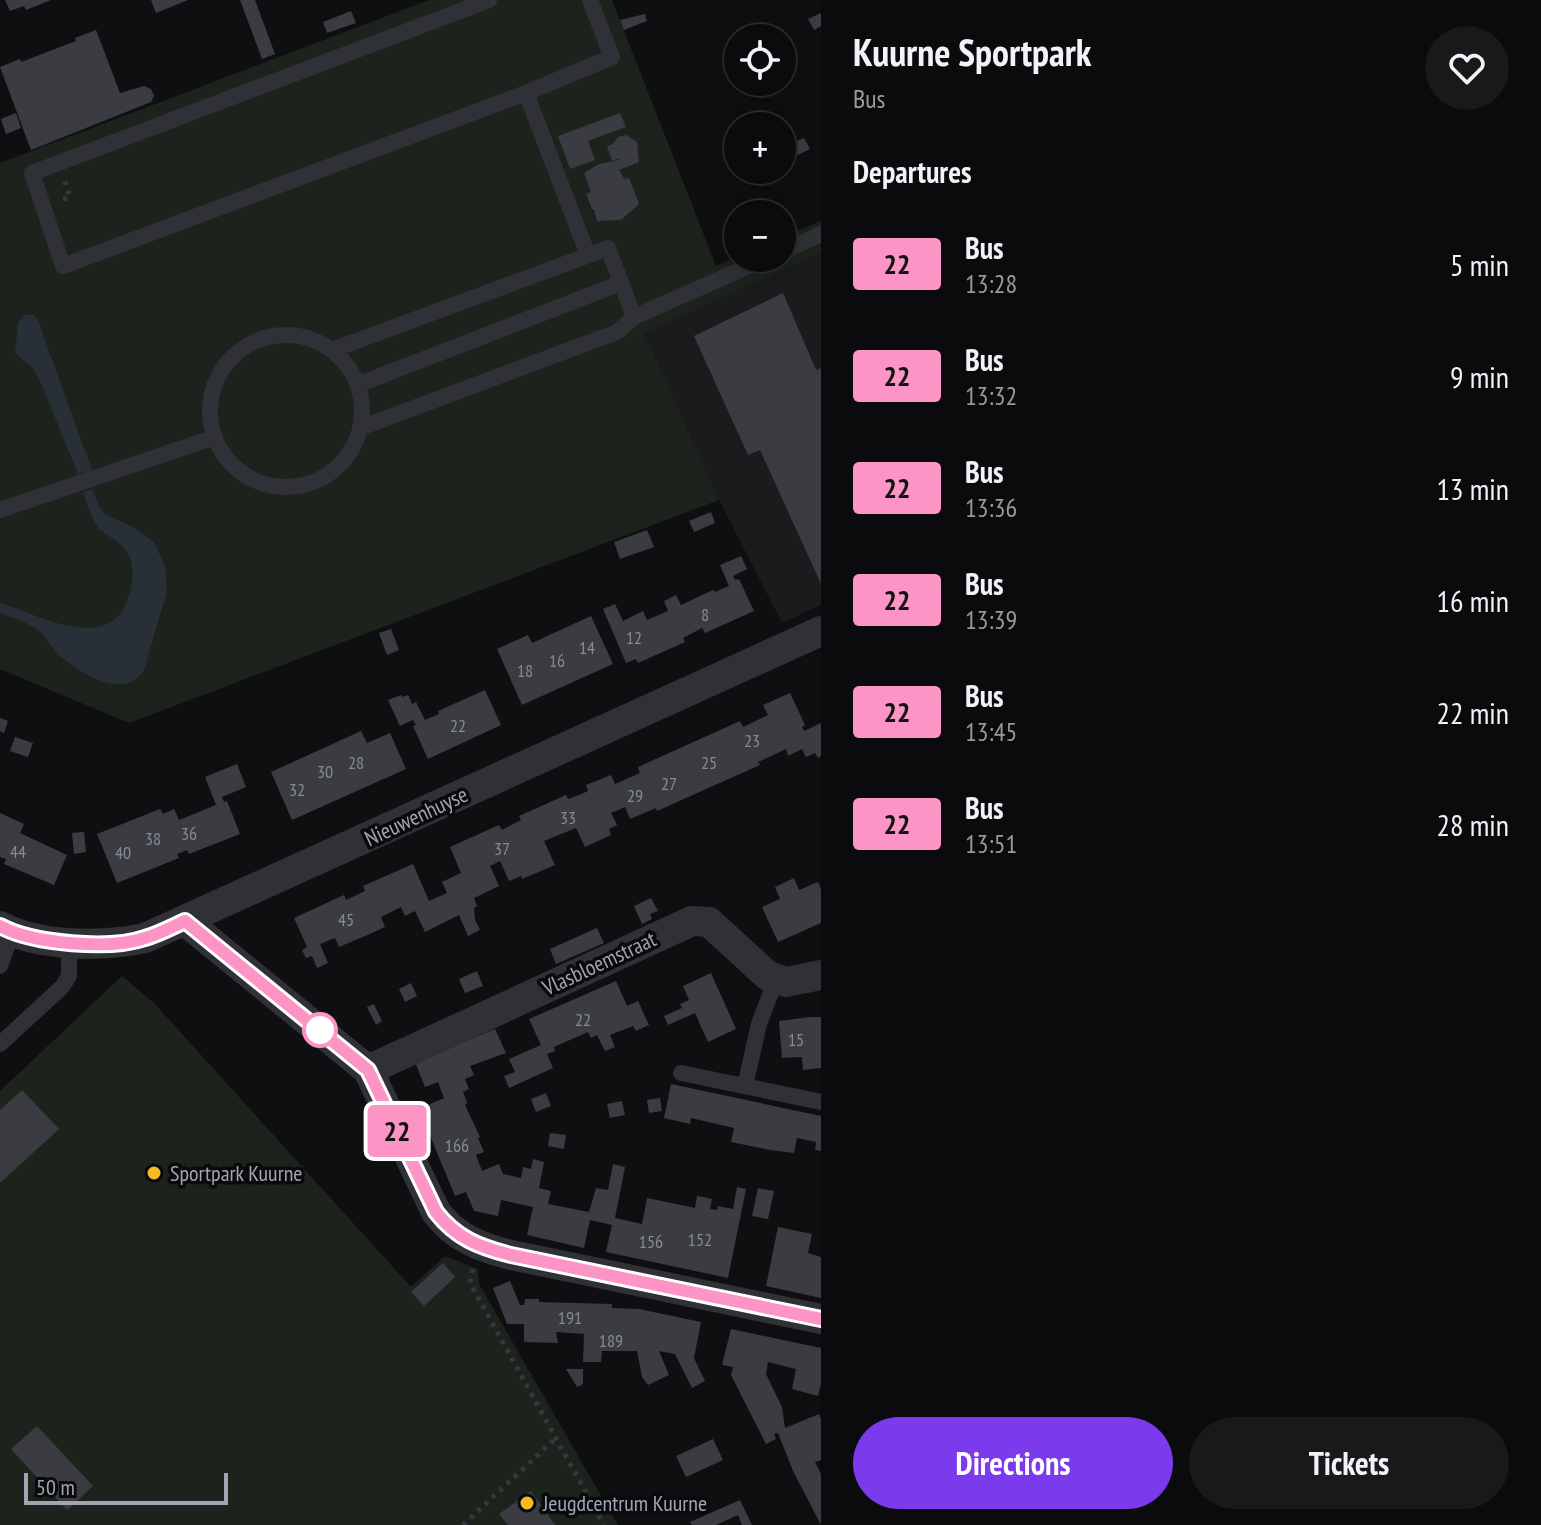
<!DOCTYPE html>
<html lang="en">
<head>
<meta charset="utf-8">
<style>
	:root { --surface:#0b0b0d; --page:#19191b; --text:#f1f3f6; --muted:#9a9b9d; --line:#2b2b2e; --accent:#7c3aed }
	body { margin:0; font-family:"PT Sans Narrow",sans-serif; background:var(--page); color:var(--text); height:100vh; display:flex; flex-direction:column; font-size:30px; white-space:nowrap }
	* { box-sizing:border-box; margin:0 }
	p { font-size:26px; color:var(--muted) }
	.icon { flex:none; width:44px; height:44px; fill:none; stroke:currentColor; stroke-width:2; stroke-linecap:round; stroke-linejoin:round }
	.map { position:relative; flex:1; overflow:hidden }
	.drawer { display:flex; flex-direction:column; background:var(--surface); width:720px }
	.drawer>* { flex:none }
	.badge { padding:0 16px; border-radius:6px; font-size:28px; line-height:52px }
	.buttons { position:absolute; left:724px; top:24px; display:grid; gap:16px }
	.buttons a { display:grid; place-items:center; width:72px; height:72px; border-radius:50%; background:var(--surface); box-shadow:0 4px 20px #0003,0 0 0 2px var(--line); font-size:40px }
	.scale { position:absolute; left:24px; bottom:20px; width:204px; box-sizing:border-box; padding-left:8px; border:4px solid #a0a5b2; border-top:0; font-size:22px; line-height:28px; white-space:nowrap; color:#a0a5b2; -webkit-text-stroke:6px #0a0a0c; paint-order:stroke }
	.map>.badge { position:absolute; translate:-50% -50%; box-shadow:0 0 0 4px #fff }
	h2 { padding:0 32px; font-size:30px; line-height:72px }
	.round { display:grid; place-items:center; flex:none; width:84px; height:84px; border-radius:42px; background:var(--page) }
	.head { display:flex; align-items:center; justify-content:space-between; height:136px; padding:0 32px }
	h1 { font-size:38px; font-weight:600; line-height:60px }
	.action { display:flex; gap:16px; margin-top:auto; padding:16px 32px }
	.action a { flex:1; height:92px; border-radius:48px; background:var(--accent); color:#fff; font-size:32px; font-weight:600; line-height:92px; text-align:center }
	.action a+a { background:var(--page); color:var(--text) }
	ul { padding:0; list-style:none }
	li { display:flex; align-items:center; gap:24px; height:112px; padding:0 32px }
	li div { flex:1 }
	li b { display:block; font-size:30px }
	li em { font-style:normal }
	li .badge { min-width:88px; font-weight:700; text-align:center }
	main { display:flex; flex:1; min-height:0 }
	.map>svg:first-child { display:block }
	.built { fill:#1b1b1e }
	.green { fill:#1c231d }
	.water { fill:#282f36 }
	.building { fill:#3b3c41 }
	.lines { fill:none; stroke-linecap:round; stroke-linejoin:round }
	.path { stroke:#36383d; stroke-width:5; stroke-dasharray:4 6; stroke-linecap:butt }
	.service { stroke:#303136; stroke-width:16 }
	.minor { stroke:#303136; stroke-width:30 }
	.line-casing { stroke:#fff; stroke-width:18 }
	.line { stroke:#fc95c5; stroke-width:12 }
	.stop-dot { fill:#fff; stroke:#fc95c5; stroke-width:4 }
	.poi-dot { fill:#f5b923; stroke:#0a0a0c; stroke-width:3 }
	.labels { text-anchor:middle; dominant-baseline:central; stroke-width:7; stroke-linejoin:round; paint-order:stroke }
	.number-label { font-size:18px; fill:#878b96 }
	.street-label { font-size:22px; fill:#a0a5b2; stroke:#0a0a0c }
	.poi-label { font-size:22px; fill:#a0a5b2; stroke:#0a0a0c; text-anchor:start }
</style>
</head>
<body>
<main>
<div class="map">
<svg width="821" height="1525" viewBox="0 0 821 1525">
	<rect width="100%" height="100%" fill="#0f0f11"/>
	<path class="built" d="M821,253v352l-39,18 -63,-123 -76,-167z"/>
	<g class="green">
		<path d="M429,0h183l104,266 22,-10 44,2v-21l39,-16v32l-177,80 75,167 -590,223 -129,-54v-506z"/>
		<path d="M122,976l32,27 257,284 34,-31 33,13 1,15 139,241h-618v-434z"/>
	</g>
	<g class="water">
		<path d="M24,315h10l3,3 55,152 -14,4 -37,-91 -9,-16 -17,-14 3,-30z"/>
		<path d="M93,490l6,17 7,8 25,11 23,16 11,24 2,25 -23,79c-19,33 -69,1 -88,-18 -7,-7 -12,-20 -21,-24 -10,-6 -23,-11 -35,-15v-10c37,11 107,51 127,-2 5,-13 8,-30 3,-43 -7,-18 -26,-21 -35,-35 -5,-8 -7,-20 -12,-29l2,-3z"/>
	</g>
	<g class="building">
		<path d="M5,0h46l-25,10 -2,-4 -14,5z"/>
		<path d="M151,0h37l-32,13z"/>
		<path d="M240,0h15l20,54 -13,5z"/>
		<path d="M351,11l5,12 -29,10 -4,-11z"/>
		<path d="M821,13v13l-7,4 -6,-11z"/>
		<path d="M645,14l2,7 -23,9 -4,-10z"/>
		<path d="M96,30l24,63 24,-7 7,3 3,7 -3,6 -120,48 -31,-83 20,-8 1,3 55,-21 -1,-3z"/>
		<path d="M16,113l5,15 -15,6 -5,-15z"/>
		<path d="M620,113l6,14 -38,14 7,19 -25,9 -12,-33z"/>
		<path d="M626,135l11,7 2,20 -20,8 5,9 5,-1 10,26 -18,16 -24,1 -3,-12h-2l-6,-15 5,-2 -7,-19 15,-9 20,-4v-2l-7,3 -5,-15 6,-2 5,-7z"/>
		<path d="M804,138l6,11 -23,11 -5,-12z"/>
		<path d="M783,293l33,77 5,-2v216l-61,-134 -12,5 -54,-119z"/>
		<path d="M711,512l4,11 -21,9 -5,-11z"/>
		<path d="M647,530l7,17 -34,12 -6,-17z"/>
		<path d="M741,556l6,13 -14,7 2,4 4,-1 15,32 -49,22 -3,-5 -19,10 2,4 -47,21 -2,-4 -10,4 -23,-54 12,-5 8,17 20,-10 4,9 21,-9 -4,-10 12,-6 5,10 32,-15 2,2 14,-6 -9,-21z"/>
		<path d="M591,616l22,48 -91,41 -25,-56 31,-14 4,8z"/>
		<path d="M391,629l8,21 -12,5 -8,-22z"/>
		<path d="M485,690l16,35 -73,34 -15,-33 3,-1 -3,-5 -13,6 -12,-26 13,-5 1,2 6,-2 4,9 4,-2 9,18 14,-6 -1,-3z"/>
		<path d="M790,693l15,32 -3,2 2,4 17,-8v33l-3,2 -3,-5 -9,4 -4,-8 -14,7 -2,-7 -28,13 2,3 -103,46 -1,-3 -26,11 -5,-12 -14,6 6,12 -8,4 2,6 -26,12 -9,-19 -32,13 11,24 -33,14 -1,-3 -12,5 -9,-20 -10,5 9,20 -25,12 3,8 -3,2 1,12 5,10 -12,6 -9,-21 -34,17 -10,-21 -10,5 -4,-9 -20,10 4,10 -13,6 -33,14 -4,-9 -15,6 8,19 -11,5 -5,-12 -6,2 -4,-8 5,-3 -13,-29 50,-23 2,5 19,-9 -2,-5 50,-22 16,37 18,-8 -5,-11 19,-9 -11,-26 49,-22 3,5 19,-10 -2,-4 47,-21 2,4 11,-4 9,-4 -2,-6 25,-10 4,9 25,-11 -2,-6 102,-46 3,6 25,-12 -5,-10z"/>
		<path d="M0,718l8,3 -4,12 -4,-2z"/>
		<path d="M361,731l6,12 23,-10 16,36 -114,51 -21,-48z"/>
		<path d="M15,737l18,6 -5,14 -18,-6z"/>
		<path d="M237,764l9,23 -24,10 2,5 3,-1 13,33 -51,20 -2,-4 -10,4 2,4 -62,25 -20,-49 63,-25 3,5 11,-5 5,11 37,-15 -11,-28z"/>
		<path d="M0,813l24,11 -4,9 47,22 -13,30 -50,-21 2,-5 -6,-2z"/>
		<path d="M84,832l2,20 -12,2 -2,-21z"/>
		<path d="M794,878l5,12 19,-8 3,7v34l-43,19 -16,-35 18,-8 -5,-12z"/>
		<path d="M651,898l7,13 -8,3 2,5 -10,5 -8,-18z"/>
		<path d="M597,928l7,15 -48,21 -6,-15z"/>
		<path d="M477,971l6,15 -18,7 -6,-14z"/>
		<path d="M711,973l25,56 -28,13 -13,-29 -27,12 -4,-9 18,-8 -2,-4 9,-4 -6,-14z"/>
		<path d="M616,981l11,25 11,-5 11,24 -13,6 -3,-5 -23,9 5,12 -10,4 -8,-16 -6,3 -3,-6 -34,15 1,4 -8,3 6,14 -44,20 -5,-12 11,-4 -6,-13 32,-14 -12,-26z"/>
		<path d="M411,983l6,13 -12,6 -6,-13z"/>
		<path d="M374,1004l8,17 -6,4 -9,-18z"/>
		<path d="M810,1017h11v51l-18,2 -1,-13 -20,1 -3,-37z"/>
		<path d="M495,1029l11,24 -36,13 4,9 -9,4 4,10 -6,3 4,11 -2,2 15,32 -2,1 6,14 -8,3 6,16 17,-7 4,10 18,4 2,-11 8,2 2,-10 11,3 -5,26 12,3 -3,13 41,8 7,-24 12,2 5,-26 12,3 -10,51 27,6 5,-26 48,10 2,-12 15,3 -2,10 7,1 1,-4 15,3 4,-22 9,2 -18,89 -122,-26 6,-27 -22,-5 -6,28 -57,-13 6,-28 -32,-7 -3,16 -24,-5 -8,-19 -11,4 -36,-87 25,-11 -6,-16 -13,5 -10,-25z"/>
		<path d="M671,1084l150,32v35l-6,-1 1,-8 -19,-4 -3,15 -24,-3 -39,-8 3,-14 -43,-10 -1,6 -26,-6z"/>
		<path d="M22,1090l37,39 -59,54v-73z"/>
		<path d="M546,1093l5,13 -15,6 -5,-13z"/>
		<path d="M660,1098l2,13 -13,2 -2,-13z"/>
		<path d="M622,1101l3,14 -15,3 -3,-14z"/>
		<path d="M550,1133l16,2 -2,14 -16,-3z"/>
		<path d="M758,1188l16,3 -6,28 -16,-3z"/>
		<path d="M778,1227l34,7 -4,19 13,4v41l-55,-12z"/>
		<path d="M443,1263l12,14 -31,29 -13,-14z"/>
		<path d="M510,1281l10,24h4l1,-6h14v3l73,2v4l27,1 62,13 -7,36 11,23 -13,7 -17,-34 -16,-3 10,24 -21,10 -6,-8 -5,-26h-35l-1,11h-18l1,-28 -28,-2 2,11 -34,-1v-18h-17l-14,-36z"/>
		<path d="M731,1329l90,19v35l-3,13 -26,-7 4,-20 -28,-7 -2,12 16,33 3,21 34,-14 2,5v41l-6,2 6,12v51l-28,-54 -15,-38 -4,1 2,5 -10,5 -35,-69 2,-8 -11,-2z"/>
		<path d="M566,1369h17v15l-6,3z"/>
		<path d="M37,1426l56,60 -26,24 -56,-61z"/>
		<path d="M713,1439l10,21 -37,17 -10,-21z"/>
		<path d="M531,1491l24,34h-47l-9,-11z"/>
		<path d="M740,1500l12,25h-10l-4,-10 -22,10h-24l-2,-3z"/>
	</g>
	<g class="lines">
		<g class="path">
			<path d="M63,199l7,-2 -6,-17"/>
			<path d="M473,1269l-3,14 134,242"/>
			<path d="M463,1525l93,-87"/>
		</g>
		<g class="service">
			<path d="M489,0l-457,173 31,93 463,-173 86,-36 -22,-57"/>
			<path d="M526,93l62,162"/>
			<path d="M782,252l39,-18"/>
			<circle cx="286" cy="411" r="76"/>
			<path d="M332,350l276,-102 26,69"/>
			<path d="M357,385l264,-102"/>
			<path d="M360,428l257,-96 17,-15 133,-59"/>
			<path d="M0,510l215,-73"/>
			<path d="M0,966l12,-33"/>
			<path d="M0,1044l62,-57 7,-11v-34"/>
			<path d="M681,1073l140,29"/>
			<path d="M745,1086l14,-62 17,-45"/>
		</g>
		<g class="minor">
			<path d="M185,921l183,149 68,142c20,26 43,35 75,43l310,64"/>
			<path d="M0,926c39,21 103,21 145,12l676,-307"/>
			<path d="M368,1070l324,-149 17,1 59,54 18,6 35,-7"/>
		</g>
	</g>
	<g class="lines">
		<defs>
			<path id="line" d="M0,926c33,18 110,24 145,12 14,-4 27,-11 40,-17l183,149 68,142c20,26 43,35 75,43l310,64"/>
		</defs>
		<use href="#line" class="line-casing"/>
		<use href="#line" class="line"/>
	</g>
	<circle class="stop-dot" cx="320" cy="1030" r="16"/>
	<g class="poi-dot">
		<circle cx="154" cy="1173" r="8"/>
		<circle cx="527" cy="1503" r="8"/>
	</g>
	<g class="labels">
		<g class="number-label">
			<text x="705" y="614">8</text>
			<text x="634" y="637">12</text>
			<text x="587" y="647">14</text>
			<text x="557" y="660">16</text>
			<text x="525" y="670">18</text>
			<text x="458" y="725">22</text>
			<text x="752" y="740">23</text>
			<text x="356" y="762">28</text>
			<text x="709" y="762">25</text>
			<text x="325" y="771">30</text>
			<text x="669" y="783">27</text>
			<text x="297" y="789">32</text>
			<text x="635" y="795">29</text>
			<text x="568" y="817">33</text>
			<text x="189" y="833">36</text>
			<text x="153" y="838">38</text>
			<text x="502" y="848">37</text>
			<text x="18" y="851">44</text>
			<text x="123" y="852">40</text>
			<text x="346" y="919">45</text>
			<text x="583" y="1019">22</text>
			<text x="796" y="1039">15</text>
			<text x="457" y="1145">166</text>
			<text x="700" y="1239">152</text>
			<text x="651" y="1241">156</text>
			<text x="570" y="1317">191</text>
			<text x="611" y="1340">189</text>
		</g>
		<g class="street-label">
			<text transform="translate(416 816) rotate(-25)">Nieuwenhuyse</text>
			<text transform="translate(599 963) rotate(-25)">Vlasbloemstraat</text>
		</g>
		<g class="poi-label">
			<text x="170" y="1173">Sportpark Kuurne</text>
			<text x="543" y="1503">Jeugdcentrum Kuurne</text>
		</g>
	</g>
</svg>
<div class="buttons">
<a><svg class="icon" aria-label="locate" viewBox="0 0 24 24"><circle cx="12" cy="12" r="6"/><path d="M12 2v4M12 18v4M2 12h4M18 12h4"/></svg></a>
<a>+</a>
<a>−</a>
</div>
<div class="scale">50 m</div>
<b class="badge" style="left:397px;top:1131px;background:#fc95c5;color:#111">22</b>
</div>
<section class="drawer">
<div class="head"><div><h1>Kuurne Sportpark</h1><p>Bus</p></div><a class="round"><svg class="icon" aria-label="heart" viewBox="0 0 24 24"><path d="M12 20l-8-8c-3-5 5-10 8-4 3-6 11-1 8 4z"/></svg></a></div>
<h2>Departures</h2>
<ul>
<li><span class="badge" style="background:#fc95c5;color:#111">22</span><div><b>Bus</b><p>13:28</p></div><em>5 min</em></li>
<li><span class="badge" style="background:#fc95c5;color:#111">22</span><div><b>Bus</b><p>13:32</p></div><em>9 min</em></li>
<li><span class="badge" style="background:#fc95c5;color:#111">22</span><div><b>Bus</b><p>13:36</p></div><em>13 min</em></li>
<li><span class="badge" style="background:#fc95c5;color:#111">22</span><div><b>Bus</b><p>13:39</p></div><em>16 min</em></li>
<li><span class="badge" style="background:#fc95c5;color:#111">22</span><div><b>Bus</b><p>13:45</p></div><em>22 min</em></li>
<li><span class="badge" style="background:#fc95c5;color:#111">22</span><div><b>Bus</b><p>13:51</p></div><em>28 min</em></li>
</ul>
<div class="action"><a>Directions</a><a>Tickets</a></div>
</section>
</main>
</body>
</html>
